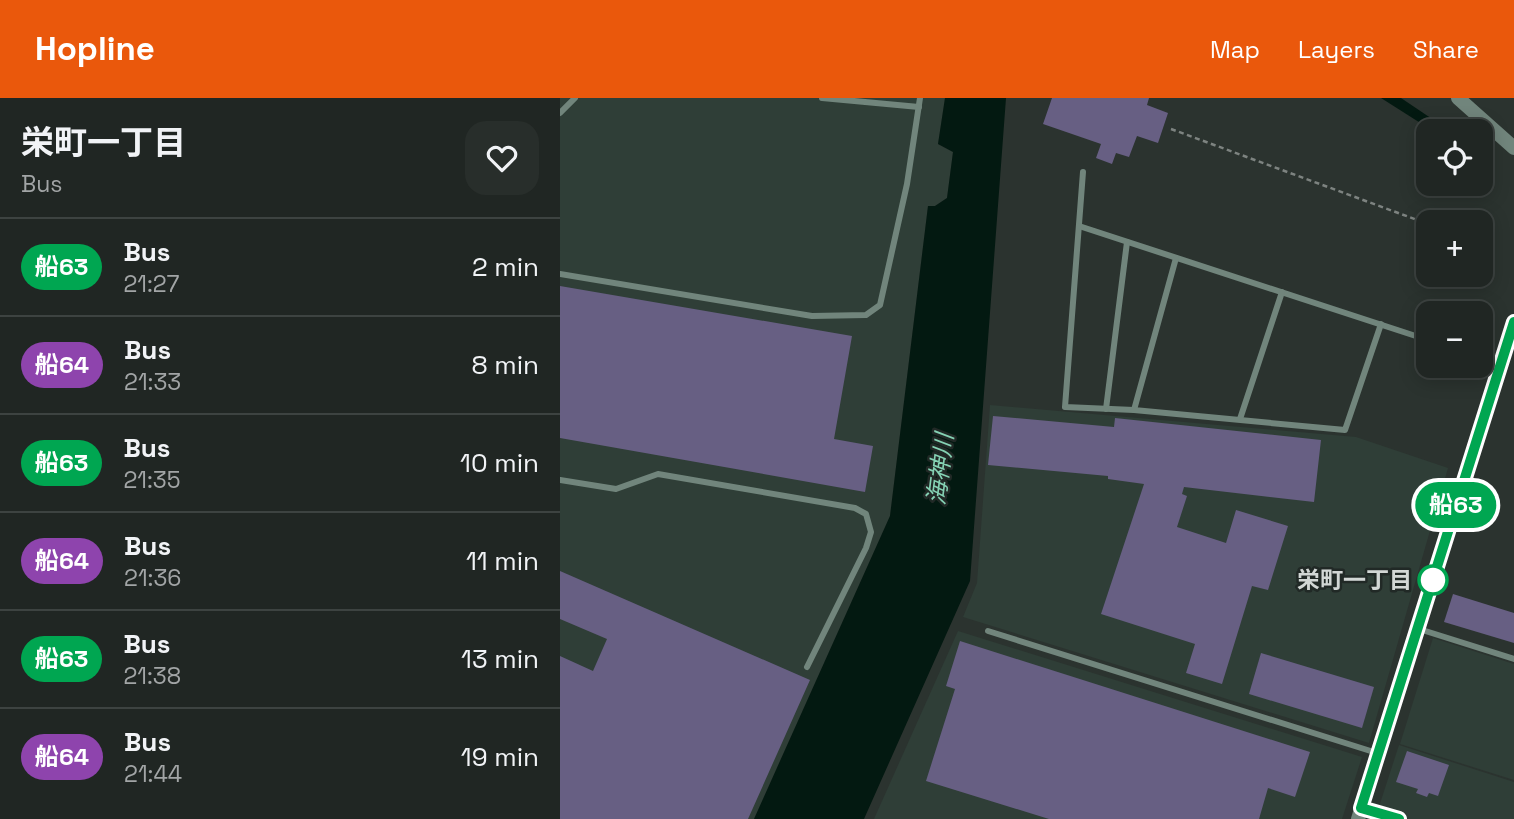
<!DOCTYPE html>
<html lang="en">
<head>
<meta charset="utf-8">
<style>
	:root { --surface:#202623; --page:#282e2b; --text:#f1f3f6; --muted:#a2a5a6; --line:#3d4341; --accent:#ea580c }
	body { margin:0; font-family:"Space Grotesk","Noto Sans JP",sans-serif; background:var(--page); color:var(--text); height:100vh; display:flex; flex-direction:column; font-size:26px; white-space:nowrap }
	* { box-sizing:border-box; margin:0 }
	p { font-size:23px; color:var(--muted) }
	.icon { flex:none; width:38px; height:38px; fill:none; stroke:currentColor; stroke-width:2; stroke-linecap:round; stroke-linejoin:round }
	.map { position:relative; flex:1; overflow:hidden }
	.sheet { display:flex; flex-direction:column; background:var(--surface); width:560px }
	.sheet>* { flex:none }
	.badge { padding:0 14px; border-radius:23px; font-size:24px; line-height:46px }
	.buttons { position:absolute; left:856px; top:21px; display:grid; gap:14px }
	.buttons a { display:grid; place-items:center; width:77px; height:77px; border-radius:14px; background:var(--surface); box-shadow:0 4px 18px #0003,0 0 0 2px var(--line); font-size:35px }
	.map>.badge { position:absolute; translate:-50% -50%; box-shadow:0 0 0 4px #fff }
	.round { display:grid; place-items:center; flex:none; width:74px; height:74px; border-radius:21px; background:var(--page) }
	.overview { display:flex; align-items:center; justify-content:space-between; height:119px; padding:0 21px }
	h1 { font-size:33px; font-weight:700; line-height:52px }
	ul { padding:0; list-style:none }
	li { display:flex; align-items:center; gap:21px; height:98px; padding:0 21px; border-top:2px solid var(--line) }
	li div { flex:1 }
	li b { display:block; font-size:26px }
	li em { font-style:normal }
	li .badge { min-width:77px; font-weight:700; text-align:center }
	header { display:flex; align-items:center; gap:42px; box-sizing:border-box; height:98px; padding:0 35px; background:var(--accent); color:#fff }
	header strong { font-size:33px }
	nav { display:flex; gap:38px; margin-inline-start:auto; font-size:24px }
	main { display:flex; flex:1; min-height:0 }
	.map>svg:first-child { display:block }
	.built { fill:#2f3e37 }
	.water { fill:#031911 }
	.building { fill:#675f83 }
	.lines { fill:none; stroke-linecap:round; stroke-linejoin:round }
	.path { stroke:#7d8380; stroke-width:2.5; stroke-dasharray:5 3.5; stroke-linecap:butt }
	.service { stroke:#71857c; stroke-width:6 }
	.tertiary { stroke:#71857c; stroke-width:14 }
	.line-casing { stroke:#fff; stroke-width:16 }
	.line { stroke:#00a651; stroke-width:10 }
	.stop-dot { fill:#fff; stroke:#00a651; stroke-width:3.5 }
	.labels { text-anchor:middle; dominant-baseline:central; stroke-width:5; stroke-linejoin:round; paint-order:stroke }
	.stop-label { font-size:23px; font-weight:bold; fill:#d2d7d5; stroke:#212926; text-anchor:end }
	.water-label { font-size:24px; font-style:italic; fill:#85d2b4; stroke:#212926 }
</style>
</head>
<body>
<header>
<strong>Hopline</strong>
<nav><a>Map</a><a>Layers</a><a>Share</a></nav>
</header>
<main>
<section class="sheet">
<div class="overview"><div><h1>栄町一丁目</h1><p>Bus</p></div><a class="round"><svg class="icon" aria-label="heart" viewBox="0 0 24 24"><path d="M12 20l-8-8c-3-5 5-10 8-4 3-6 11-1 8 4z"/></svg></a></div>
<ul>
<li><span class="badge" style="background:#00a651;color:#fff">船63</span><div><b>Bus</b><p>21:27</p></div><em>2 min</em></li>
<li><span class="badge" style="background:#8e44ad;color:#fff">船64</span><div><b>Bus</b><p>21:33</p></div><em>8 min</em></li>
<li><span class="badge" style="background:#00a651;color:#fff">船63</span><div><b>Bus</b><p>21:35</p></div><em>10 min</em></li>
<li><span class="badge" style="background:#8e44ad;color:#fff">船64</span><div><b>Bus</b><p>21:36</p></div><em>11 min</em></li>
<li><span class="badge" style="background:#00a651;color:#fff">船63</span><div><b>Bus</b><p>21:38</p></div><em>13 min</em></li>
<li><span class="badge" style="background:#8e44ad;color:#fff">船64</span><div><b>Bus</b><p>21:44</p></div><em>19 min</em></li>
</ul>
</section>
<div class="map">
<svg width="954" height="721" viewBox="0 0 954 721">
	<rect width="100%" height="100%" fill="#2b332f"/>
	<g class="built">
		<path d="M0,0h385l-7,46 15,8 -6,46 -12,8h-7l-38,310 -136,303h-194z"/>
		<path d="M430,307l366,32 92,31 -79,275 -406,-126 14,-34z"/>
		<path d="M398,533l404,126 -20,62h-468z"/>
		<path d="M873,540l81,26v116l-114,-36z"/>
		<path d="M839,647l115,37v37h-139z"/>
	</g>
	<g class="water">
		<path d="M385,0h61l-36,483 -106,238h-110l136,-303 38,-310h7l12,-8 6,-46 -15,-8z"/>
		<path d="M821,0h20l49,33h-17z"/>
	</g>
	<g class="building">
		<path d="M492,0h97l-2,7 21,8 -10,30 -21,-7 -8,21 -13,-4 -4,11 -16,-6 5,-14 -58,-20z"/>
		<path d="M0,188l292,50 -18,103 39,7 -8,46 -305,-54z"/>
		<path d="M433,318l121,11 1,-9 206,22 -7,62 -130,-15 -2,7 5,2 -10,31 49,16 10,-33 52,16 -20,64 -16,-4 -30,98 -36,-11 9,-29 -94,-30 43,-130 -36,-5v-3l-120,-11z"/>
		<path d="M0,473l250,109 -62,139h-188v-163l33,15 14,-32 -47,-20z"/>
		<path d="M893,496l61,19v30l-70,-21z"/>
		<path d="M400,543l350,111 -15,45 -27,-9 -9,31h-210l-123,-38 29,-92 -9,-3z"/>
		<path d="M701,555l113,34 -12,41 -113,-34z"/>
		<path d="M847,653l42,14 -11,31 -9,-3 -2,4 -11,-4 2,-4 -22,-7z"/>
	</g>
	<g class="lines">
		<path class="path" d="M611,31l257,95"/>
		<g class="service">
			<path d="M262,0l97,9"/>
			<path d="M0,15l15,-15"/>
			<path d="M523,74l-18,235 69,3"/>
			<path d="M519,128l349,114"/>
			<path d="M616,160l-42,152 211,20 36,-106"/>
			<path d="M0,176l252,42 54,-1 14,-10 27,-121 13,-86"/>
			<path d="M920,259l21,6"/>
			<path d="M546,311l21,-167"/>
			<path d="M680,321l42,-127"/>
			<path d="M0,382l56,9 42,-15 197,34 11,6 5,18 -5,16 -59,119"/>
			<path d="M859,531l95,30"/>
			<path d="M428,533l389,122"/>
			<path d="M803,710l36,11"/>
		</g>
		<g class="tertiary">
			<path d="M898,0l56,50"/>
			<path d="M798,721l156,-498"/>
		</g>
	</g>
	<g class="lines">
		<defs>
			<path id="line" d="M839,721l-38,-11 153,-486"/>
		</defs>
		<use href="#line" class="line-casing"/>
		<use href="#line" class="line"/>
	</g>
	<circle class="stop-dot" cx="873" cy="482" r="14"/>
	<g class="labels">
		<g class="stop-label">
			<text x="852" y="482">栄町一丁目</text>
		</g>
		<g class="water-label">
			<text transform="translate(380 371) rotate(-83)">海神川</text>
		</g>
	</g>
</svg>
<div class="buttons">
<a><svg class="icon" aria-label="locate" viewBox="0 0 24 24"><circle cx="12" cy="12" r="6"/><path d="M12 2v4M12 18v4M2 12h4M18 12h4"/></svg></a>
<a>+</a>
<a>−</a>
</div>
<b class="badge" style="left:896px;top:407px;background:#00a651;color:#fff">船63</b>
</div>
</main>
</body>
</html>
